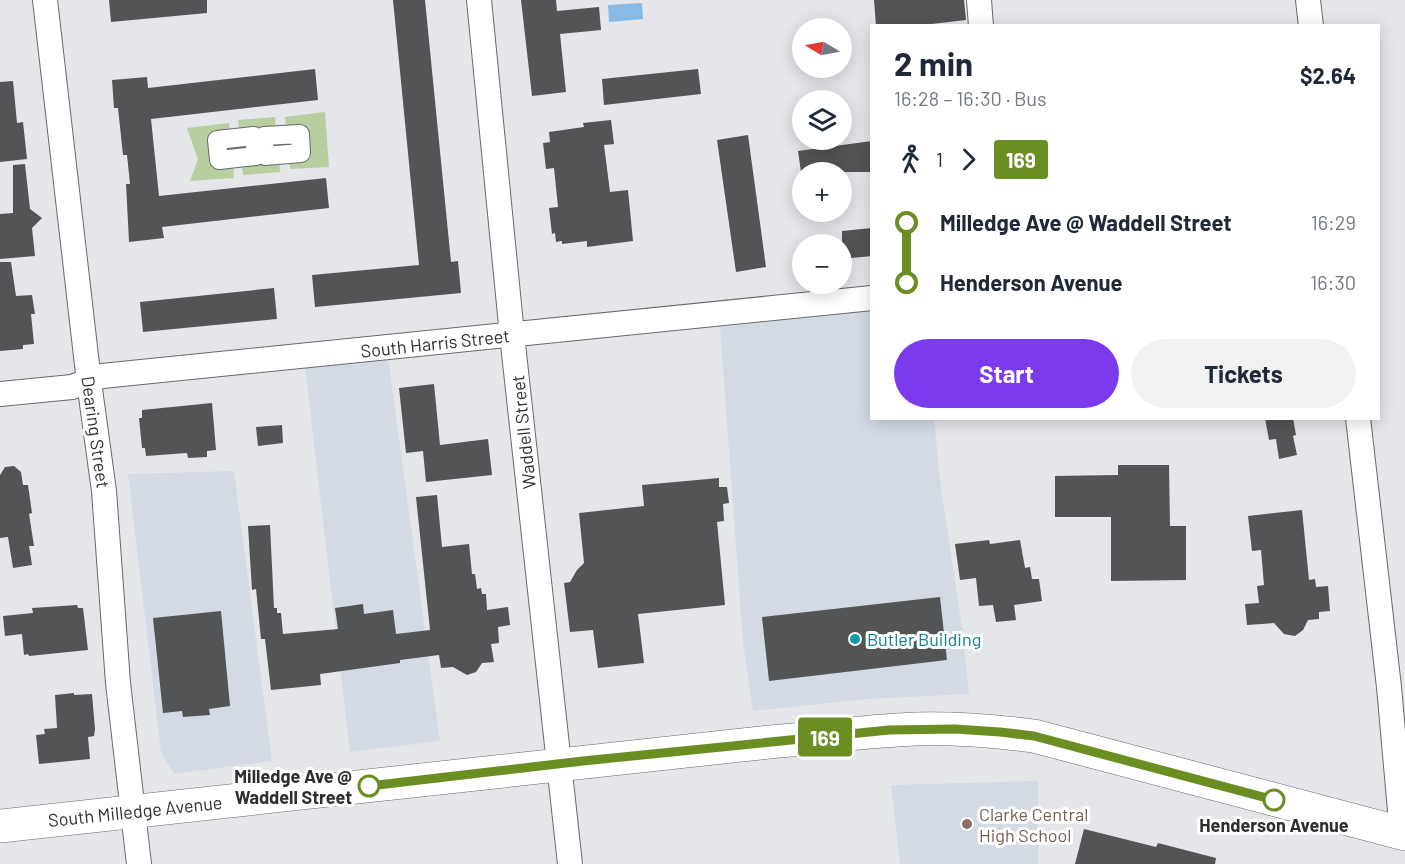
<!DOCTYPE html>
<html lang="en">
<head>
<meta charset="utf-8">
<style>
	:root { --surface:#fff; --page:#f2f2f3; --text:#1f2937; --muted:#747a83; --accent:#7c3aed }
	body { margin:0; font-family:Barlow,sans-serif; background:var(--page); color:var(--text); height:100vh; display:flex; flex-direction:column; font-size:22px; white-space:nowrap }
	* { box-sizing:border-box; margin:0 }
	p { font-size:20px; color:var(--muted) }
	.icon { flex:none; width:33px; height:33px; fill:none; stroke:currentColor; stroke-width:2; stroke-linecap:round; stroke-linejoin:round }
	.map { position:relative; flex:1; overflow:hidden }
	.details { position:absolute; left:870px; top:24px; width:510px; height:396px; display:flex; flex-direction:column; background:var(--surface); border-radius:0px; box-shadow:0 3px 15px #0003 }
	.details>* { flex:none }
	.badge { padding:0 12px; border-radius:4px; font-size:21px; line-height:39px }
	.needle { width:39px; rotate:280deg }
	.buttons { position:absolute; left:792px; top:18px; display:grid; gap:12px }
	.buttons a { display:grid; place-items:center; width:60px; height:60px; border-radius:50%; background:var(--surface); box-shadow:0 3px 15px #0003; font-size:30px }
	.map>.badge { position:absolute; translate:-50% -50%; box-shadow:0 0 0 3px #fff }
	.legs { display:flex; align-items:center; gap:9px; height:66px; padding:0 24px; font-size:20px }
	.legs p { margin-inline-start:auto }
	.head { display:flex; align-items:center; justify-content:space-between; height:102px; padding:0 24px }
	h1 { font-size:33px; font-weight:700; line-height:45px }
	.action { display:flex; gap:12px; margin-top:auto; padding:12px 24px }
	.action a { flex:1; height:69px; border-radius:36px; background:var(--accent); color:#fff; font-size:24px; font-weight:700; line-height:69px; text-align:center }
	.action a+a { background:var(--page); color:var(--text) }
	ul { padding:0 24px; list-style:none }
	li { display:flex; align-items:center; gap:21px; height:60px; font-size:22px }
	li i { display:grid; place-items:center; width:9px; height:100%; margin:0 8px; background:currentColor }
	li i::after { content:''; width:15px; height:15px; margin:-8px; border:4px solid; border-radius:50%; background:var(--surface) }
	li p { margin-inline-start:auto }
	li:first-child i { background:linear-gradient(#0000 50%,currentColor 0) }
	li:last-child i { background:linear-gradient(currentColor 50%,#0000 0) }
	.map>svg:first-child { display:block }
	.built { fill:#d4dae4 }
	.green { fill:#b8ce9e }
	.water { fill:#88bae6 }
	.building { fill:#525456 }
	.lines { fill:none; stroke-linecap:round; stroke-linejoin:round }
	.pedestrian-casing { stroke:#67696b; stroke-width:20 }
	.minor-casing { stroke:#67696b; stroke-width:26 }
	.secondary-casing { stroke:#67696b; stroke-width:34 }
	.pedestrian { stroke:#fff; stroke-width:18 }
	.minor { stroke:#fff; stroke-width:24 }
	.secondary { stroke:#fff; stroke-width:33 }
	.line-1-casing { stroke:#fff; stroke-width:14 }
	.line-1 { stroke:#6b8e23; stroke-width:9 }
	.culture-dot { fill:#0f9aa8; stroke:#fff; stroke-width:2 }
	.stop-1-dot { fill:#fff; stroke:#6b8e23; stroke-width:3 }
	.education-dot { fill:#8d6e63; stroke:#fff; stroke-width:2 }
	.labels { text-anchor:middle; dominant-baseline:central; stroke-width:6; stroke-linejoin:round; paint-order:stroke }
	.street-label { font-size:18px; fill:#2e2f30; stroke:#fff }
	.culture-label { font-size:18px; fill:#0d838f; stroke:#fff; text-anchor:start }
	.stop-label { font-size:18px; font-weight:bold; fill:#2e2f30; stroke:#fff; text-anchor:end }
	.education-label { font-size:18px; fill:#785e54; stroke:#fff; text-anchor:start }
</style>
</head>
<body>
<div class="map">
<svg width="1405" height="864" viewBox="0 0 1405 864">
	<rect width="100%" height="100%" fill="#e4e6e9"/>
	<g class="built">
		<path d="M871,310l1,108 62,1 6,61 22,148 7,66 -101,5 -115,12 -10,-68 -23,-316z"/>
		<path d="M388,357l52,384 -90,11 -45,-385z"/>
		<path d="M234,471l38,290 -98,13 -13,-22 -33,-278z"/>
		<path d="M1038,781v83h-138l-9,-79z"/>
	</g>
	<g class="green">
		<path d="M325,112l4,55 -39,2 -1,-15 12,-1 -14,-19 -2,-17z"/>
		<path d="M275,117l1,18 -12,1 15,19 1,17 -37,3 -2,-17 14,-1 -15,-19 -2,-18z"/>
		<path d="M229,123l2,16 -13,1 15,19 1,19 -44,3 8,-22 -11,-31z"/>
	</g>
	<path class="water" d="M642,3l1,16 -34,3 -1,-17z"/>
	<g class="building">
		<path d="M109,0h98v13l-96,9z"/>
		<path d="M393,0h32l26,262 7,-1 3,32 -146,14 -3,-32 107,-10z"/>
		<path d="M521,0h35l1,11 42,-4 2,23 -41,4 6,58 -34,4z"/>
		<path d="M874,0h90l2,20 -52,6h-38z"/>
		<path d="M315,69l3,31 -167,19 8,77 167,-18 3,30 -167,19 2,11 -35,4 -3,-58h4l-3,-29h-4l-5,-47h-4l-2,-28 35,-3 1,11z"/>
		<path d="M698,69l3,25 -97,11 -2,-26z"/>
		<path d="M13,81l4,42 6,-1 4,37 -27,3v-80z"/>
		<path d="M611,120l3,24 -10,1 6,47 18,-2 5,51 -46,6v-6l-25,3v-3l-6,1 -1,-9 -3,1 -3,-26 9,-1 -4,-39 -8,1 -3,-26 7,-1 -1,-10 35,-5 -1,-4z"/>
		<path d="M748,135l18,132 -30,5 -19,-132z"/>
		<path d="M872,141v31h-71l-3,-21z"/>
		<path d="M25,164l5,45 12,9 -10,10 3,28 -35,3v-45l13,-1v-48z"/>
		<path d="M872,228v28l-30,3v-28z"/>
		<path d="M0,262h11l5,34 16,-1 3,19h-4l3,30 -11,1v4l-23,2z"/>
		<path d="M274,288l3,31 -134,13 -3,-30z"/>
		<path d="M434,384l6,61 48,-6 4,36 -66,7 -3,-31 -17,2 -7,-65z"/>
		<path d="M212,403l4,47 -9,1v6l-19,1 -1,-5 -41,3 -1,-8h-3l-3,-30h3v-8z"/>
		<path d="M1265,418h28l3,17 -3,1 4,19 -18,4 -3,-20 -7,1z"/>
		<path d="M282,425l1,18 -25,3 -2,-19z"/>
		<path d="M1118,465h51l1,61h16v54l-75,1v-64h-56v-41l63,-1z"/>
		<path d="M14,466l7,6 2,13h5l4,28 -3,1 5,32h-5l3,19 -19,3 -5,-31 -8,1v-63l5,-8z"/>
		<path d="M719,478v9h8l2,16 -6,1 1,17 -7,1 8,83 -87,9 6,49 -46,5 -5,-38 -23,2 -6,-49 6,-1 7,-12 7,-7 -5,-50 65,-7 -2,-21z"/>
		<path d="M437,495l5,52 27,-3 3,30h3l2,15 4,-1 1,6h4l1,16 21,-3 2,18 -12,2 1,16 -8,1 3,18 -12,1 -6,9 -9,3 -14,-8 -12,1 -2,-13 -39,5v3l-80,11 1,11 -50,5 -6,-51h-4l-5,-50 -4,1 -4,-64 22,-1 4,83h3v5h4l2,21 55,-5 -3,-21 28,-4 1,10 29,-4 3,24 34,-4 -14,-133z"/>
		<path d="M1302,510l7,70 6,-1 1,8 12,-1 2,25 -11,1v7l-11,1 -5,10 -8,6 -11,-2 -10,-11 -27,2 -2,-21 14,-1 -2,-17 7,-1 -3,-35 -9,1 -4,-35z"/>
		<path d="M989,540l1,4 30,-4 5,28 5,-1 2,12h7l3,22 -28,4 2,15 -20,2 -3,-17 -14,1 -3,-28 -16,2 -5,-36z"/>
		<path d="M940,597l7,63 -178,21 -7,-64z"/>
		<path d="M77,605l1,3h5l5,42 -59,6 -1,-2 -4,1 -2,-21 -17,2 -2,-20 30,-3 -1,-5z"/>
		<path d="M221,611l9,95 -21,3 1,6 -27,2 -1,-6 -19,2 -10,-95z"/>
		<path d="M74,693v2l18,-1 3,35 -1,7 -6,1 2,22 -51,5 -3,-29 9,-1 -1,-5 13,-1 -2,-33z"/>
		<path d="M1084,829l72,18 2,-4 58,15 -1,6h-140z"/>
	</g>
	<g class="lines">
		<defs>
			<g id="pedestrian">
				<path d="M300,134l1,19 -36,3 -1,-20z"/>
				<path d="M254,136l2,20 -37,4 -2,-20z"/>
			</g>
			<g id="minor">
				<path d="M45,0l44,382 15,109 14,192 21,181"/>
				<path d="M479,0l33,335 58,529"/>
				<path d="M979,0l2,26"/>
				<path d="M1308,0l3,26"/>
				<path d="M0,394l72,-7 30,-11 770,-78"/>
				<path d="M1358,418l31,269 13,146"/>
			</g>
			<path id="secondary" d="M0,826l769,-84c48,-4 97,-11 146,-13 40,-1 80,2 119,7l371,98"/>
		</defs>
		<use href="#pedestrian" class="pedestrian-casing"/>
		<use href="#minor" class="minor-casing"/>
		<use href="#secondary" class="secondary-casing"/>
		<use href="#pedestrian" class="pedestrian"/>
		<use href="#minor" class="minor"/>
		<use href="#secondary" class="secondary"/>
	</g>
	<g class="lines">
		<defs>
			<path id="line-1" d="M369,786l214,-25 306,-31 66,-1 45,3 34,4 240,64"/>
		</defs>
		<use href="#line-1" class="line-1-casing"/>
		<use href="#line-1" class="line-1"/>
	</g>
	<circle class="culture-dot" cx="855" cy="639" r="6"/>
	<g class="stop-1-dot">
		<circle cx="369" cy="786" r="10"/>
		<circle cx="1274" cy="800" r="10"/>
	</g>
	<circle class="education-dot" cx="967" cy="824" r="6"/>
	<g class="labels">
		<g class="street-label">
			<text transform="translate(435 343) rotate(-6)">South Harris Street</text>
			<text transform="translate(96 432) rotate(82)">Dearing Street</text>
			<text transform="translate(523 432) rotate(-96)">Waddell Street</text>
			<text transform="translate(135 811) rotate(-6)">South Milledge Avenue</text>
		</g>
		<g class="culture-label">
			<text x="867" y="639">Butler Building</text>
		</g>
		<g class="stop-label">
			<text x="352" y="776">Milledge Ave @<tspan x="352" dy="21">Waddell Street</tspan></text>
			<text x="1274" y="825" text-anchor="middle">Henderson Avenue</text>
		</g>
		<g class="education-label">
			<text x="979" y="814">Clarke Central<tspan x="979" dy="21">High School</tspan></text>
		</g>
	</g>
</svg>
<div class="buttons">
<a><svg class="needle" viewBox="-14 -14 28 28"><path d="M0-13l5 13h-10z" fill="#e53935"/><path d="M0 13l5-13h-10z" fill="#747a83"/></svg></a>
<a><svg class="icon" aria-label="layers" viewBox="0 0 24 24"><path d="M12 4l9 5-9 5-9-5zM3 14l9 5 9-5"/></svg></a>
<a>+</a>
<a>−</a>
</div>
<b class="badge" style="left:825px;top:737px;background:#6b8e23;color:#fff">169</b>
<section class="details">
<div class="head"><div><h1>2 min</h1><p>16:28 – 16:30 · Bus</p></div><b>$2.64</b></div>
<div class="legs"><svg class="icon" aria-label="walk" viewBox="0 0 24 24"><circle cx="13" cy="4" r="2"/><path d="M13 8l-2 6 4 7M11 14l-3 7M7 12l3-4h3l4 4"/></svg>1<svg class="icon" aria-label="forward" viewBox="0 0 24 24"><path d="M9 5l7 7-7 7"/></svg><b class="badge" style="background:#6b8e23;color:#fff">169</b></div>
<ul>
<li><i style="color:#6b8e23"></i><b>Milledge Ave @ Waddell Street</b><p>16:29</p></li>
<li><i style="color:#6b8e23"></i><b>Henderson Avenue</b><p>16:30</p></li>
</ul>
<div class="action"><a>Start</a><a>Tickets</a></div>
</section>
</div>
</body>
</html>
